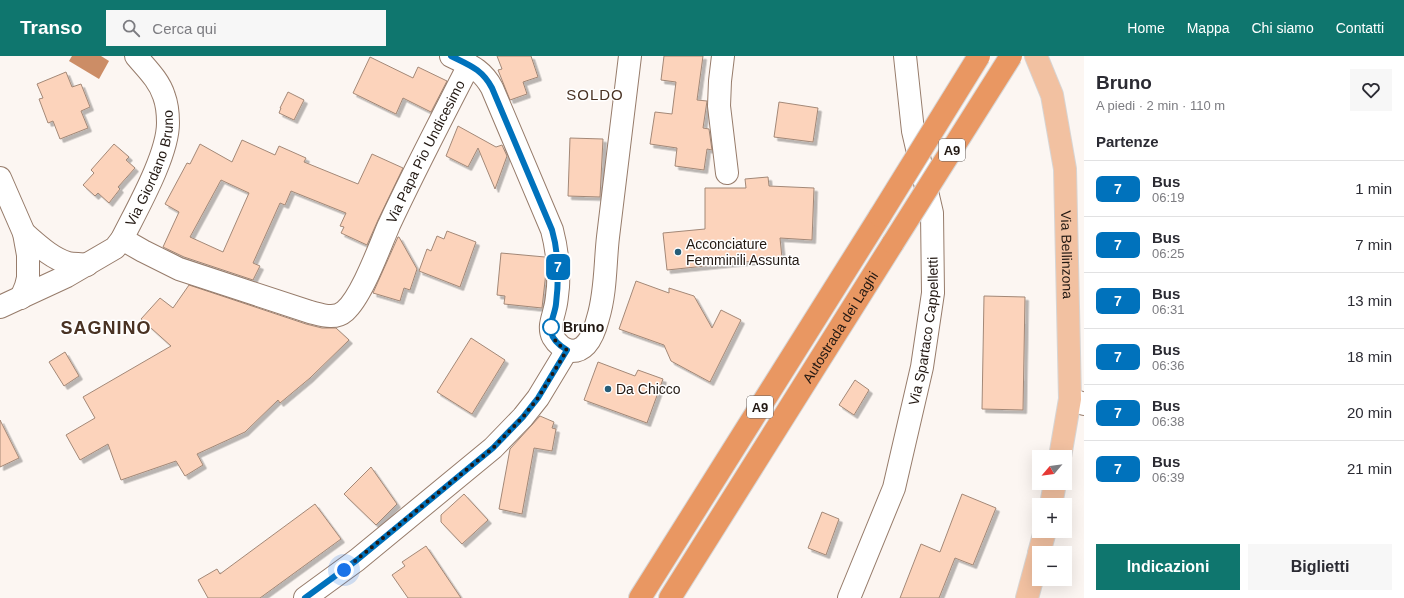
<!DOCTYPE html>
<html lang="it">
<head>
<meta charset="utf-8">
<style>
	:root { --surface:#fff; --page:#f7f7f7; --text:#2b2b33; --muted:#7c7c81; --line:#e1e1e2; --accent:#0f766e }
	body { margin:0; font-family:Helvetica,sans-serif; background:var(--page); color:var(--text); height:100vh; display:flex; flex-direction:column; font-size:15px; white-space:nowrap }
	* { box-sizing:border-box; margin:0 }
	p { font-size:13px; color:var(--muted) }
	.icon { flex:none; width:22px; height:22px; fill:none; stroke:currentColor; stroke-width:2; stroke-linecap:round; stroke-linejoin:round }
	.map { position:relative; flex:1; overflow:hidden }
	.sheet { display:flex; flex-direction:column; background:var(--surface); width:320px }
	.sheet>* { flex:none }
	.badge { padding:0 8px; border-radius:6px; font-size:14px; line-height:26px }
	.needle { width:26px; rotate:241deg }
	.fabs { position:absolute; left:1032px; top:394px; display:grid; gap:8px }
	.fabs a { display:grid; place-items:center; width:40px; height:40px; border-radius:0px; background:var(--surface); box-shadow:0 4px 16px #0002; font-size:20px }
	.you { position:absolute; width:20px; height:20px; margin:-10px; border:3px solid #fff; border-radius:50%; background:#1a73e8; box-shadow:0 0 0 6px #1a73e833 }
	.map>.badge { position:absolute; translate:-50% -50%; box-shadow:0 0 0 2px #fff }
	h2 { padding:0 12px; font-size:15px; line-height:36px }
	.round { display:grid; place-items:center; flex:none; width:42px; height:42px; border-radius:0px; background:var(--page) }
	.overview { display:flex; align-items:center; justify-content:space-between; height:68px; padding:0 12px }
	h1 { font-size:19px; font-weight:800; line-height:30px }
	.cta { display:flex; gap:8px; margin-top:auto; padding:8px 12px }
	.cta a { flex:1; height:46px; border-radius:0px; background:var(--accent); color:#fff; font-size:16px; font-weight:800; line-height:46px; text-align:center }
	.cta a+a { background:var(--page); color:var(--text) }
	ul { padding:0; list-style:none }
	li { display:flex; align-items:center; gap:12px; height:56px; padding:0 12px; border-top:1px solid var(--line) }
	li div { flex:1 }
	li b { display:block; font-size:15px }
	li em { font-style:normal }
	li .badge { min-width:44px; font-weight:700; text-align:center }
	header { display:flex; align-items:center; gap:24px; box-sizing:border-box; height:56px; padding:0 20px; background:var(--accent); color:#fff }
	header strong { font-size:19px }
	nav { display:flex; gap:22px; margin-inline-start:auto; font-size:14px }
	.search { width:280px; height:36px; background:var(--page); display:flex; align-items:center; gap:10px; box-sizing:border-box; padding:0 14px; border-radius:0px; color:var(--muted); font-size:15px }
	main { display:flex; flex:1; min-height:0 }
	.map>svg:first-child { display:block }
	.water { fill:#cc8d66 }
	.building { fill:#fcd3bb; stroke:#a38877; fill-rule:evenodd; filter:url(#shadow) }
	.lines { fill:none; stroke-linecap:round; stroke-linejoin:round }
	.minor-casing { stroke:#977c6b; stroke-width:24 }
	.major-casing { stroke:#d7d5d4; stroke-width:24 }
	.highway-casing { stroke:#d7d5d4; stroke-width:24 }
	.minor { stroke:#fff; stroke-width:22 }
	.major { stroke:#f2c1a1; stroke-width:22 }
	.highway { stroke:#e99762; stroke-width:22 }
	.highway-bridge-casing { stroke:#d7d5d4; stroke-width:24; stroke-linecap:butt }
	.highway-bridge { stroke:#e99762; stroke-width:22 }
	.line-casing { stroke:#fff; stroke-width:9 }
	.line { stroke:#0072bc; stroke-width:6 }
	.walk { stroke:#221812; stroke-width:4; stroke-dasharray:0 7.2 }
	.poi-dot { fill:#265d78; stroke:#fff; stroke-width:1.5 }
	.stop-dot { fill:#fff; stroke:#0072bc; stroke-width:2 }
	.labels { text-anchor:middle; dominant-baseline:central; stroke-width:3; stroke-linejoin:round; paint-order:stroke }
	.shield { fill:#fff; stroke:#645d59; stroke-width:1 }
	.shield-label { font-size:13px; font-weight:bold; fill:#221812 }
	.street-label { font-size:14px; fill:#221812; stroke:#fff }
	.poi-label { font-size:14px; fill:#221812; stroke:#fff; text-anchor:start }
	.stop-label { font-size:14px; font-weight:bold; fill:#221812; stroke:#fff; text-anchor:start }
	.neighbourhood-label { font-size:15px; letter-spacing:1px; fill:#493223; stroke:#fff }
	.district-label { font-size:18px; font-weight:bold; letter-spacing:1px; fill:#493223; stroke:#fff }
</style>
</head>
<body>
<header>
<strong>Transo</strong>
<div class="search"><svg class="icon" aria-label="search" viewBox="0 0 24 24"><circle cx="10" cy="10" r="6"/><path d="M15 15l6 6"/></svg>Cerca qui</div>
<nav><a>Home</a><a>Mappa</a><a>Chi siamo</a><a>Contatti</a></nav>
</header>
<main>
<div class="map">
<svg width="1084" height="542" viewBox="0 0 1084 542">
	<defs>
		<filter id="shadow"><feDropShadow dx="3.5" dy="3.5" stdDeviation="0" flood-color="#0004"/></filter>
	</defs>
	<rect width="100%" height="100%" fill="#fcf6f2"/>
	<path class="water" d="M72,0h29l8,5 -10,18 -30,-18z"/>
	<g class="building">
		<path d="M497,0h34l7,21 -15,5 4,12 -17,6 -12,-30 4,-1z"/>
		<path d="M664,0h39l-6,44 10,1 -4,27 6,1 3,21 -5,-1 -3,21 -29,-4 2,-18 -27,-4 5,-32 17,2 4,-32 -15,-2z"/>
		<path d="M370,1l43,21 5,-11 29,14 -16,31 -28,-14 -7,16 -43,-21z"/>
		<path d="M66,16l6,15 9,-3 9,23 -9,4 7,17 -28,11 -7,-18 -5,2 -9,-24 4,-1 -6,-14z"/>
		<path d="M288,36l16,8 -10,20 -15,-7 2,-5h-1z"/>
		<path d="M779,46l39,6 -5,34 -39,-5z"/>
		<path d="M458,70l38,21 6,-2 5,11 -12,33 -17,-41 -10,19 -22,-11z"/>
		<path d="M570,82l33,1 -3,58 -32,-1z"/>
		<path d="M242,84l33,15 4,-9 27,12 -2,4 54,22 14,-30 31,14 -25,52 -11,25 -26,-12 3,-6 -4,-1 6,-13 -55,-22 -6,14 -5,-2 -27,60 7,3 -7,14 -69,-23 -21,-10 16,-35 -14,-8 22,-41 3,1 10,-20 32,18zM221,124l28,13 -26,59 -33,-15z"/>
		<path d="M114,88l15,13 -3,3 9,8 -17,19 2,2 -11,14 -11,-10 -3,3 -12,-11 11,-12 -3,-3z"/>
		<path d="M768,121l1,9 45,2 -2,52 -32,-2 2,20 -115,12 -4,-37 42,-4v-41h41l-1,-9z"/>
		<path d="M447,175l29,11 -16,45 -41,-16 8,-22 4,2 6,-15 7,3z"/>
		<path d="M398,181h1l18,32 -7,21 -6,-2 -4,13 -27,-8z"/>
		<path d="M501,197l44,4 1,15 -4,36 -38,-4 1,-8 -8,-1z"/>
		<path d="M636,225l33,12v-5l25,8 18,32 9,-18 20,10 -31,62 -39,-21 -7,-16 -45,-16z"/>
		<path d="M189,229l117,39 16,4h14l13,12 -39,38 -30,25 -2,-3 -33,32 -48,22 6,11 -18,11 -9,-15 -55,19 -13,-36 -28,16 -14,-25 29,-17 -12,-21 88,-51 -30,-27 19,-21 13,10z"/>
		<path d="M984,240l41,1 -2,113 -41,-1z"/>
		<path d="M471,282l34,22 -33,54 -35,-22z"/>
		<path d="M65,296l14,24 -15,10 -15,-24z"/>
		<path d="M598,306l37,14 3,-6 25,9 -16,44 -63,-23z"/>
		<path d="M855,324l14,10 -15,25 -15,-10z"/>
		<path d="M540,360l14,6 -2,6 4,1 -4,22 -18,-3 -12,66 -23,-5 11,-60z"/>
		<path d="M0,364l19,38 -19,9z"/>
		<path d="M371,411l26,37 -21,21 -32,-31z"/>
		<path d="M464,438l24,26 -26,24 -21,-22v-7z"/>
		<path d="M962,438l34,14 -23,57 -18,-7 -16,40h-39l21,-54 19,8z"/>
		<path d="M315,448l26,35 -81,59h-52l-10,-18 19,-11 3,5z"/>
		<path d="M822,456l17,7 -13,36 -18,-7z"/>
		<path d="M426,490l35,52h-53l-16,-23 13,-9 -3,-4z"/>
	</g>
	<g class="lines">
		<defs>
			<g id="minor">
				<path d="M451,0c18,9 31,13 41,32l60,142c5,19 7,37 6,57 -1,7 -1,14 -3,21 -2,10 -7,19 -2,29 4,7 11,13 19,14 16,0 23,-21 26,-33 8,-26 7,-55 10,-81 7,-61 15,-121 22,-181"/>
				<path d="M723,0l-3,25 -1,25 8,67"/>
				<path d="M0,122l24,55 4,22v23l-2,8 -5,12"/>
				<path d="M24,177c13,11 27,25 44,30 6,1 13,1 19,2"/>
				<path id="s1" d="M122,183l21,12 36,18 131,43c12,3 25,8 35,-1 17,-15 34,-63 44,-86 25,-54 53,-107 80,-160"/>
				<path id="s2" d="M0,251l67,-31 48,-28 7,-9c15,-30 46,-84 46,-116 0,-9 -1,-19 -4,-27 -5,-16 -18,-28 -28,-40"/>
				<path d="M1070,343l14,5"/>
				<path d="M305,542l52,-38 136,-112 30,-31 15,-19 29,-48"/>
				<path id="s3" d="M849,542l45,-110 28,-121 11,-74 -1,-80 -19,-82 -8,-75"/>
			</g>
			<g id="major">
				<path id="s4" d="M1036,0l16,39 13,74 5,230 -10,58"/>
				<path d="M1051,449l4,-22"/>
				<path d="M1039,497l6,-22"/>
				<path d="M1027,542l12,-44"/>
			</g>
			<g id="highway">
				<path d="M640,542l240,-382"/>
				<path id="s5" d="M670,542l223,-355"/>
			</g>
		</defs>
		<use href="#minor" class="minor-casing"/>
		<use href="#major" class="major-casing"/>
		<use href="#highway" class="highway-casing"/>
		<use href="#minor" class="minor"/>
		<use href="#major" class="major"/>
		<use href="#highway" class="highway"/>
		<defs>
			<g id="highway-bridge">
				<path d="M880,160l99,-160"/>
				<path d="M893,187l118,-187"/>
			</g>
		</defs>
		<use href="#highway-bridge" class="highway-bridge-casing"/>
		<use href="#highway-bridge" class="highway-bridge"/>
	</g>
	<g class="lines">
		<defs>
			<path id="line" d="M305,542l52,-38 136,-112 30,-31 15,-19 29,-48c-7,-4 -14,-9 -16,-18 -2,-9 4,-18 5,-28 3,-25 3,-50 -4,-74l-60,-142c-10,-19 -23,-23 -41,-32"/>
		</defs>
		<use href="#line" class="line-casing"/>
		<use href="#line" class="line"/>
		<path class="walk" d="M344,514l149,-122 30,-31 15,-19 29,-48c-10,-5 -16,-13 -17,-25l1,2"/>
	</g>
	<g class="poi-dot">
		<circle cx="678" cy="196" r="4"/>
		<circle cx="608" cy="333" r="4"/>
	</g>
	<circle class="stop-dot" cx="551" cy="271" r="8"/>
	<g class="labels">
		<g class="shield">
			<rect x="939" y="83" width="26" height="22" rx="3"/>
			<rect x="747" y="340" width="26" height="22" rx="3"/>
		</g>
		<g class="shield-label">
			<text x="952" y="94">A9</text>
			<text x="760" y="351">A9</text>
		</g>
		<g class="street-label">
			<text stroke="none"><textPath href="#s1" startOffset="418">Via Papa Pio Undicesimo</textPath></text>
			<text stroke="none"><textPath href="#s2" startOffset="218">Via Giordano Bruno</textPath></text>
			<text stroke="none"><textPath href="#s4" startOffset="203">Via Bellinzona</textPath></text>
			<text stroke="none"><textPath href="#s5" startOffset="320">Autostrada dei Laghi</textPath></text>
			<text stroke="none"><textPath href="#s3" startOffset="279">Via Spartaco Cappelletti</textPath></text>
		</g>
		<g class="poi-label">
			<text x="686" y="188">Acconciature<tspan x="686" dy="16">Femminili Assunta</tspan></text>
			<text x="616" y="333">Da Chicco</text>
		</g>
		<g class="stop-label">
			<text x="563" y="271">Bruno</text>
		</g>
		<g class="neighbourhood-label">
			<text x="595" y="38">SOLDO</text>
		</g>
		<g class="district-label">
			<text x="106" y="272">SAGNINO</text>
		</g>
	</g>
</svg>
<div class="fabs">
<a><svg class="needle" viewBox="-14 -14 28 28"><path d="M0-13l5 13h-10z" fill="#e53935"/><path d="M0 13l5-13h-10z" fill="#7c7c81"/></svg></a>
<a>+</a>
<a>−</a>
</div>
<div class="you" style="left:344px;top:514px"></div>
<b class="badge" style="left:558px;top:211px;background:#0072bc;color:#fff">7</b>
</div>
<section class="sheet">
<div class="overview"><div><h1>Bruno</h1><p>A piedi · 2 min · 110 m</p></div><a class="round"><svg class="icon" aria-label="heart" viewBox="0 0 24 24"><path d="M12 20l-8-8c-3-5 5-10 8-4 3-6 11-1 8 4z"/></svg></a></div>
<h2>Partenze</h2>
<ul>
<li><span class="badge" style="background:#0072bc;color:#fff">7</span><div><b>Bus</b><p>06:19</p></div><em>1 min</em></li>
<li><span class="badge" style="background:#0072bc;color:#fff">7</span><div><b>Bus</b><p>06:25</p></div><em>7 min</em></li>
<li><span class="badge" style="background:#0072bc;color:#fff">7</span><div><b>Bus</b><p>06:31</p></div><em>13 min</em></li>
<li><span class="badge" style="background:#0072bc;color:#fff">7</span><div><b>Bus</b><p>06:36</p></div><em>18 min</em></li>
<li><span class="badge" style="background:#0072bc;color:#fff">7</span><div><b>Bus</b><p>06:38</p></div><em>20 min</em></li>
<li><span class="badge" style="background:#0072bc;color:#fff">7</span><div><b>Bus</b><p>06:39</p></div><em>21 min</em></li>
</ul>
<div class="cta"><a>Indicazioni</a><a>Biglietti</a></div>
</section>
</main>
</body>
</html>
